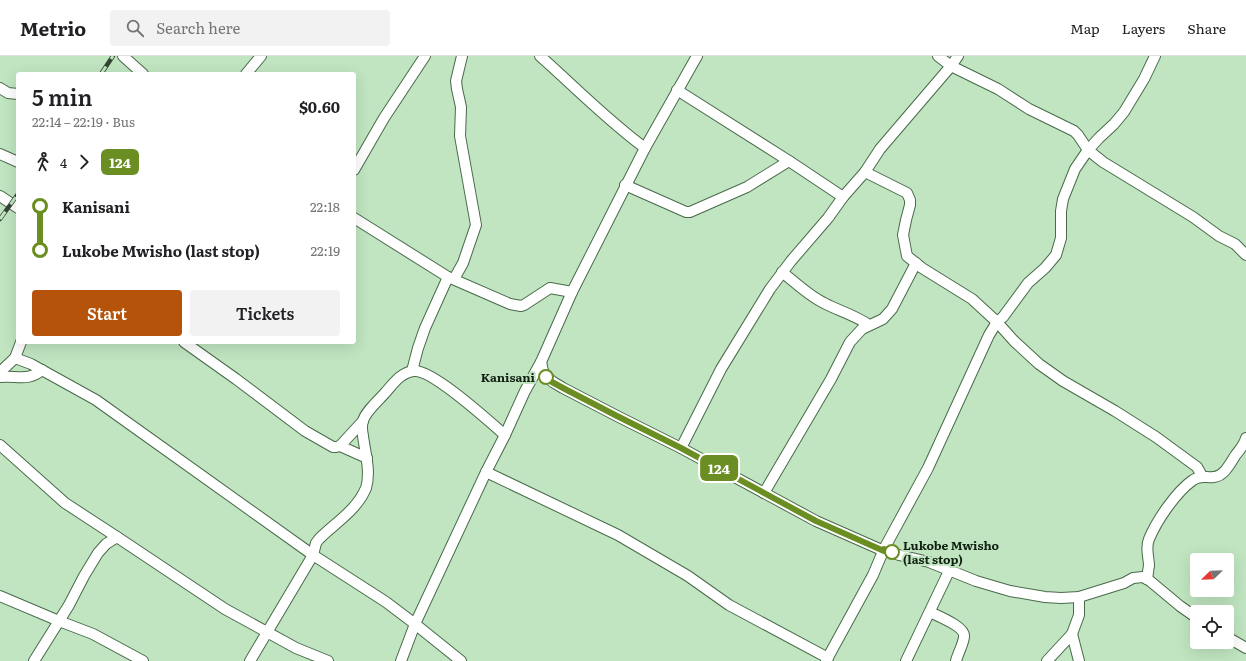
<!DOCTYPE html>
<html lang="en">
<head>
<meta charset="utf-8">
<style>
	:root { --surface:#fff; --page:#f2f2f2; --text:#202124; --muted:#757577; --line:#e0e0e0; --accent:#b45309 }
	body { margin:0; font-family:Literata,serif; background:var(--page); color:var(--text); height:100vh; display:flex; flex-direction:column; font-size:15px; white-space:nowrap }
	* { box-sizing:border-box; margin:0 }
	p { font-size:13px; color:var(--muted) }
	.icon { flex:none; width:22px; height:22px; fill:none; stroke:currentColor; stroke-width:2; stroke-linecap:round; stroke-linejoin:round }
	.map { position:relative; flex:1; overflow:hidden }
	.side { position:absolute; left:16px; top:16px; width:340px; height:272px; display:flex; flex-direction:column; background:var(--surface); border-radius:4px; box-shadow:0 4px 16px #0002 }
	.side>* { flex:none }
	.badge { padding:0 8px; border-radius:6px; font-size:14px; line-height:26px }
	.needle { width:26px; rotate:247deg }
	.controls { position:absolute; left:1190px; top:497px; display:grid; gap:8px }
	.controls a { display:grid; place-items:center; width:44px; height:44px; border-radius:4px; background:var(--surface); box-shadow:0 4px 16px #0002; font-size:20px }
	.map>.badge { position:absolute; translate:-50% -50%; box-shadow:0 0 0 2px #fff }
	.legs { display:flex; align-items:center; gap:6px; height:44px; padding:0 16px; font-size:13px }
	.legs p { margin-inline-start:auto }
	.head { display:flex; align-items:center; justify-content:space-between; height:68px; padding:0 16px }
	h1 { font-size:22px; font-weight:600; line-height:30px }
	.primary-button { display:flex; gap:8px; margin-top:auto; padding:8px 16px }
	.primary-button a { flex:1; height:46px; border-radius:4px; background:var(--accent); color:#fff; font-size:16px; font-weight:600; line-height:46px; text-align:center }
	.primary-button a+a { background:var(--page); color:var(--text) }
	ul { padding:0 16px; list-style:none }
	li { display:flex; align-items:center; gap:14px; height:44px; font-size:15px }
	li i { display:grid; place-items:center; width:6px; height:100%; margin:0 5px; background:currentColor }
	li i::after { content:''; width:10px; height:10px; margin:-5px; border:3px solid; border-radius:50%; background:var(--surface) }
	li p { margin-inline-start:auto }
	li:first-child i { background:linear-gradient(#0000 50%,currentColor 0) }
	li:last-child i { background:linear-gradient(currentColor 50%,#0000 0) }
	header { display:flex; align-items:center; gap:24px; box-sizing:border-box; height:56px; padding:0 20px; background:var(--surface); border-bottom:1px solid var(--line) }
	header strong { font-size:19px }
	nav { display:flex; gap:22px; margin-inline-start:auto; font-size:14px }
	.search { width:280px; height:36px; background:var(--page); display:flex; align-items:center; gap:10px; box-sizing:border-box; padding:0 14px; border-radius:4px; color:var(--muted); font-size:15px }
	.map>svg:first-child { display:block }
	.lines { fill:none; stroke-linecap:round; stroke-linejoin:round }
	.minor-casing { stroke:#496a4a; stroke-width:12 }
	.minor { stroke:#fff; stroke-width:10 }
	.rail-casing { stroke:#334533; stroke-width:4.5 }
	.rail { stroke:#c0e5c0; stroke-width:3; stroke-dasharray:9; stroke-linecap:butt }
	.line-1-casing { stroke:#fff; stroke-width:9 }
	.line-1 { stroke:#6b8e23; stroke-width:6 }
	.stop-1-dot { fill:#fff; stroke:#6b8e23; stroke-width:2 }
	.labels { text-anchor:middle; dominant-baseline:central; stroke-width:4; stroke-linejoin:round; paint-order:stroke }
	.stop-label { font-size:12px; font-weight:bold; fill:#122013; stroke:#c0e5c0; text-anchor:end }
</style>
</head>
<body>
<header>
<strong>Metrio</strong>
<div class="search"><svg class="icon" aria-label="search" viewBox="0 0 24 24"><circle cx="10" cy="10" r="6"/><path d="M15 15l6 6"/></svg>Search here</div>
<nav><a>Map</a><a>Layers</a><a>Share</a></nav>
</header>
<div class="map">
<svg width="1246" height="605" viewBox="0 0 1246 605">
	<rect width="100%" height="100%" fill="#c0e5c0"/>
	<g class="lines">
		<defs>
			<g id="minor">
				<path d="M123,0l20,18"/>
				<path d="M540,0c35,31 67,64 105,92"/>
				<path d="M938,0l13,10 47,23 31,20 45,22 4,4 10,15 15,12 90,55 26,19 16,8 11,11"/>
				<path d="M246,18l15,-18"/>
				<path d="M0,32l8,5 10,1"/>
				<path d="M677,34l112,71 54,36"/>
				<path d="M0,98l18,8"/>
				<path d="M354,114l30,-52 41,-62"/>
				<path d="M865,116l42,21 3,7v5l-4,15 -3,15 4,21 15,12 50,31 25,23 17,19 25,23 24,17 52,30 41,26 41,30 5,9"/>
				<path d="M625,129l61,27h4l57,-25 42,-26"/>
				<path d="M0,140l18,12"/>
				<path d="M354,162l94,59 62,27 11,2 3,-1 26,-17 22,4"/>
				<path d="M782,216c14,11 27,24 42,31 15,8 31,12 45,22"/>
				<path d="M454,223l9,-16 13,-38 -16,-89 1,-29 -4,-18 -1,-8 6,-25"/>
				<path d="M184,286l52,37 69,52 28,16h3l4,-1 23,-25"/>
				<path d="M15,302l6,-16"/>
				<path d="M541,306l2,9 3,5 7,6 10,6 54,28 64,32 135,73 68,30"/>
				<path d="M412,315l6,-23 7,-20 23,-51"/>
				<path d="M0,316l15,-14 16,6 65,36 217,155 73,47 29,22 46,37"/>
				<path d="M0,321c17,-2 28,5 42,-7"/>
				<path d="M0,389l65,58 52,34"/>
				<path d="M340,390l27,12"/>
				<path d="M681,392l40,-79 49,-80 21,-28 37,-43 15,-21 22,-25 15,-23 71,-83 7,-10"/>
				<path d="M486,416l132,63 70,41 41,29 99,53"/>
				<path d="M764,437l67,-114 19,-37 12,-13 21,-10 9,-10 24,-46"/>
				<path d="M884,493l15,6 30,7 47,19 34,10 35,6 16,1 18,-1 45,-14 9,-5 10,-1 7,4 30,25 17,12"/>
				<path d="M1147,523c1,-5 1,-9 2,-13 0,-9 -4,-18 0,-27 8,-19 27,-47 44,-59 8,-5 12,-2 21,-3 10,-1 16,-13 21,-21 4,-6 9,-10 11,-18"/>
				<path d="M0,540l59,25 34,13 50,27"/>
				<path d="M930,556c8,4 36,15 34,25 -1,8 -6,16 -8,24"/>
				<path d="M1072,578l7,27"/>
				<path d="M1227,581l19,11"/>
				<path d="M34,605l35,-56 15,-29 14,-23 8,-9 11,-7 108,72 71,39 32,13"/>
				<path d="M250,605l63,-106 3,-12 3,-4c16,-16 38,-29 47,-51 5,-16 -1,-36 -3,-52 -1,-5 -2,-10 0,-15 2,-9 16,-21 22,-28 8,-9 16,-21 29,-22 18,-2 76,51 91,64"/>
				<path d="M401,605l14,-37 71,-152 19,-37 20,-44 16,-29 31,-70 73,-144 52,-92"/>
				<path d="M826,605l47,-86 11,-26 44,-81 61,-133 8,-13 6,-5 25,-34 17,-15 11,-13 5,-17v-27l2,-12 12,-30 13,-19 11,-12 15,-14 10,-12 20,-33 11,-23"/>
				<path d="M906,605l44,-92"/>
				<path d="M1047,605l25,-27 7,-19v-18"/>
			</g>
		</defs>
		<use href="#minor" class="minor-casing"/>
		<use href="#minor" class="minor"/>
		<defs>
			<g id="rail">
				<path d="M101,18l12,-18"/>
				<path d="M0,163l18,-25"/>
			</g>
		</defs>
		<use href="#rail" class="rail-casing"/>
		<use href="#rail" class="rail"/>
	</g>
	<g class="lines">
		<defs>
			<path id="line-1" d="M546,321l6,5 11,6 54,28 64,32 135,73 68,30v-2l8,3"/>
		</defs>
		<use href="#line-1" class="line-1-casing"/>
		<use href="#line-1" class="line-1"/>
	</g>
	<g class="stop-1-dot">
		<circle cx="546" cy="321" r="7"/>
		<circle cx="892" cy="496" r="7"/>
	</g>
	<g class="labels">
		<g class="stop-label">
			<text x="535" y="321">Kanisani</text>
			<text x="903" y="489" text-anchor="start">Lukobe Mwisho<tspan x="903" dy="14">(last stop)</tspan></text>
		</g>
	</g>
</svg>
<div class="controls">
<a><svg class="needle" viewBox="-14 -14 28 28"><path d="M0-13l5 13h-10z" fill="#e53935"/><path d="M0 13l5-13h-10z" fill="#757577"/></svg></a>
<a><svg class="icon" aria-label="locate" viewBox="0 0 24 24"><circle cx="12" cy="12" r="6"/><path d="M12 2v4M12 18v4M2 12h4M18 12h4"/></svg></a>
</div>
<b class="badge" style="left:719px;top:412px;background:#6b8e23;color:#fff">124</b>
<section class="side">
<div class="head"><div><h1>5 min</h1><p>22:14 – 22:19 · Bus</p></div><b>$0.60</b></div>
<div class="legs"><svg class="icon" aria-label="walk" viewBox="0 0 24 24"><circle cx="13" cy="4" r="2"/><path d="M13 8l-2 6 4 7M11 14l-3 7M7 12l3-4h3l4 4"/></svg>4<svg class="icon" aria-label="forward" viewBox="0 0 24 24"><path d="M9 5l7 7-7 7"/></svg><b class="badge" style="background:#6b8e23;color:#fff">124</b></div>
<ul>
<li><i style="color:#6b8e23"></i><b>Kanisani</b><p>22:18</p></li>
<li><i style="color:#6b8e23"></i><b>Lukobe Mwisho (last stop)</b><p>22:19</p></li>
</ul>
<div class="primary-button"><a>Start</a><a>Tickets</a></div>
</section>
</div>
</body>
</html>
